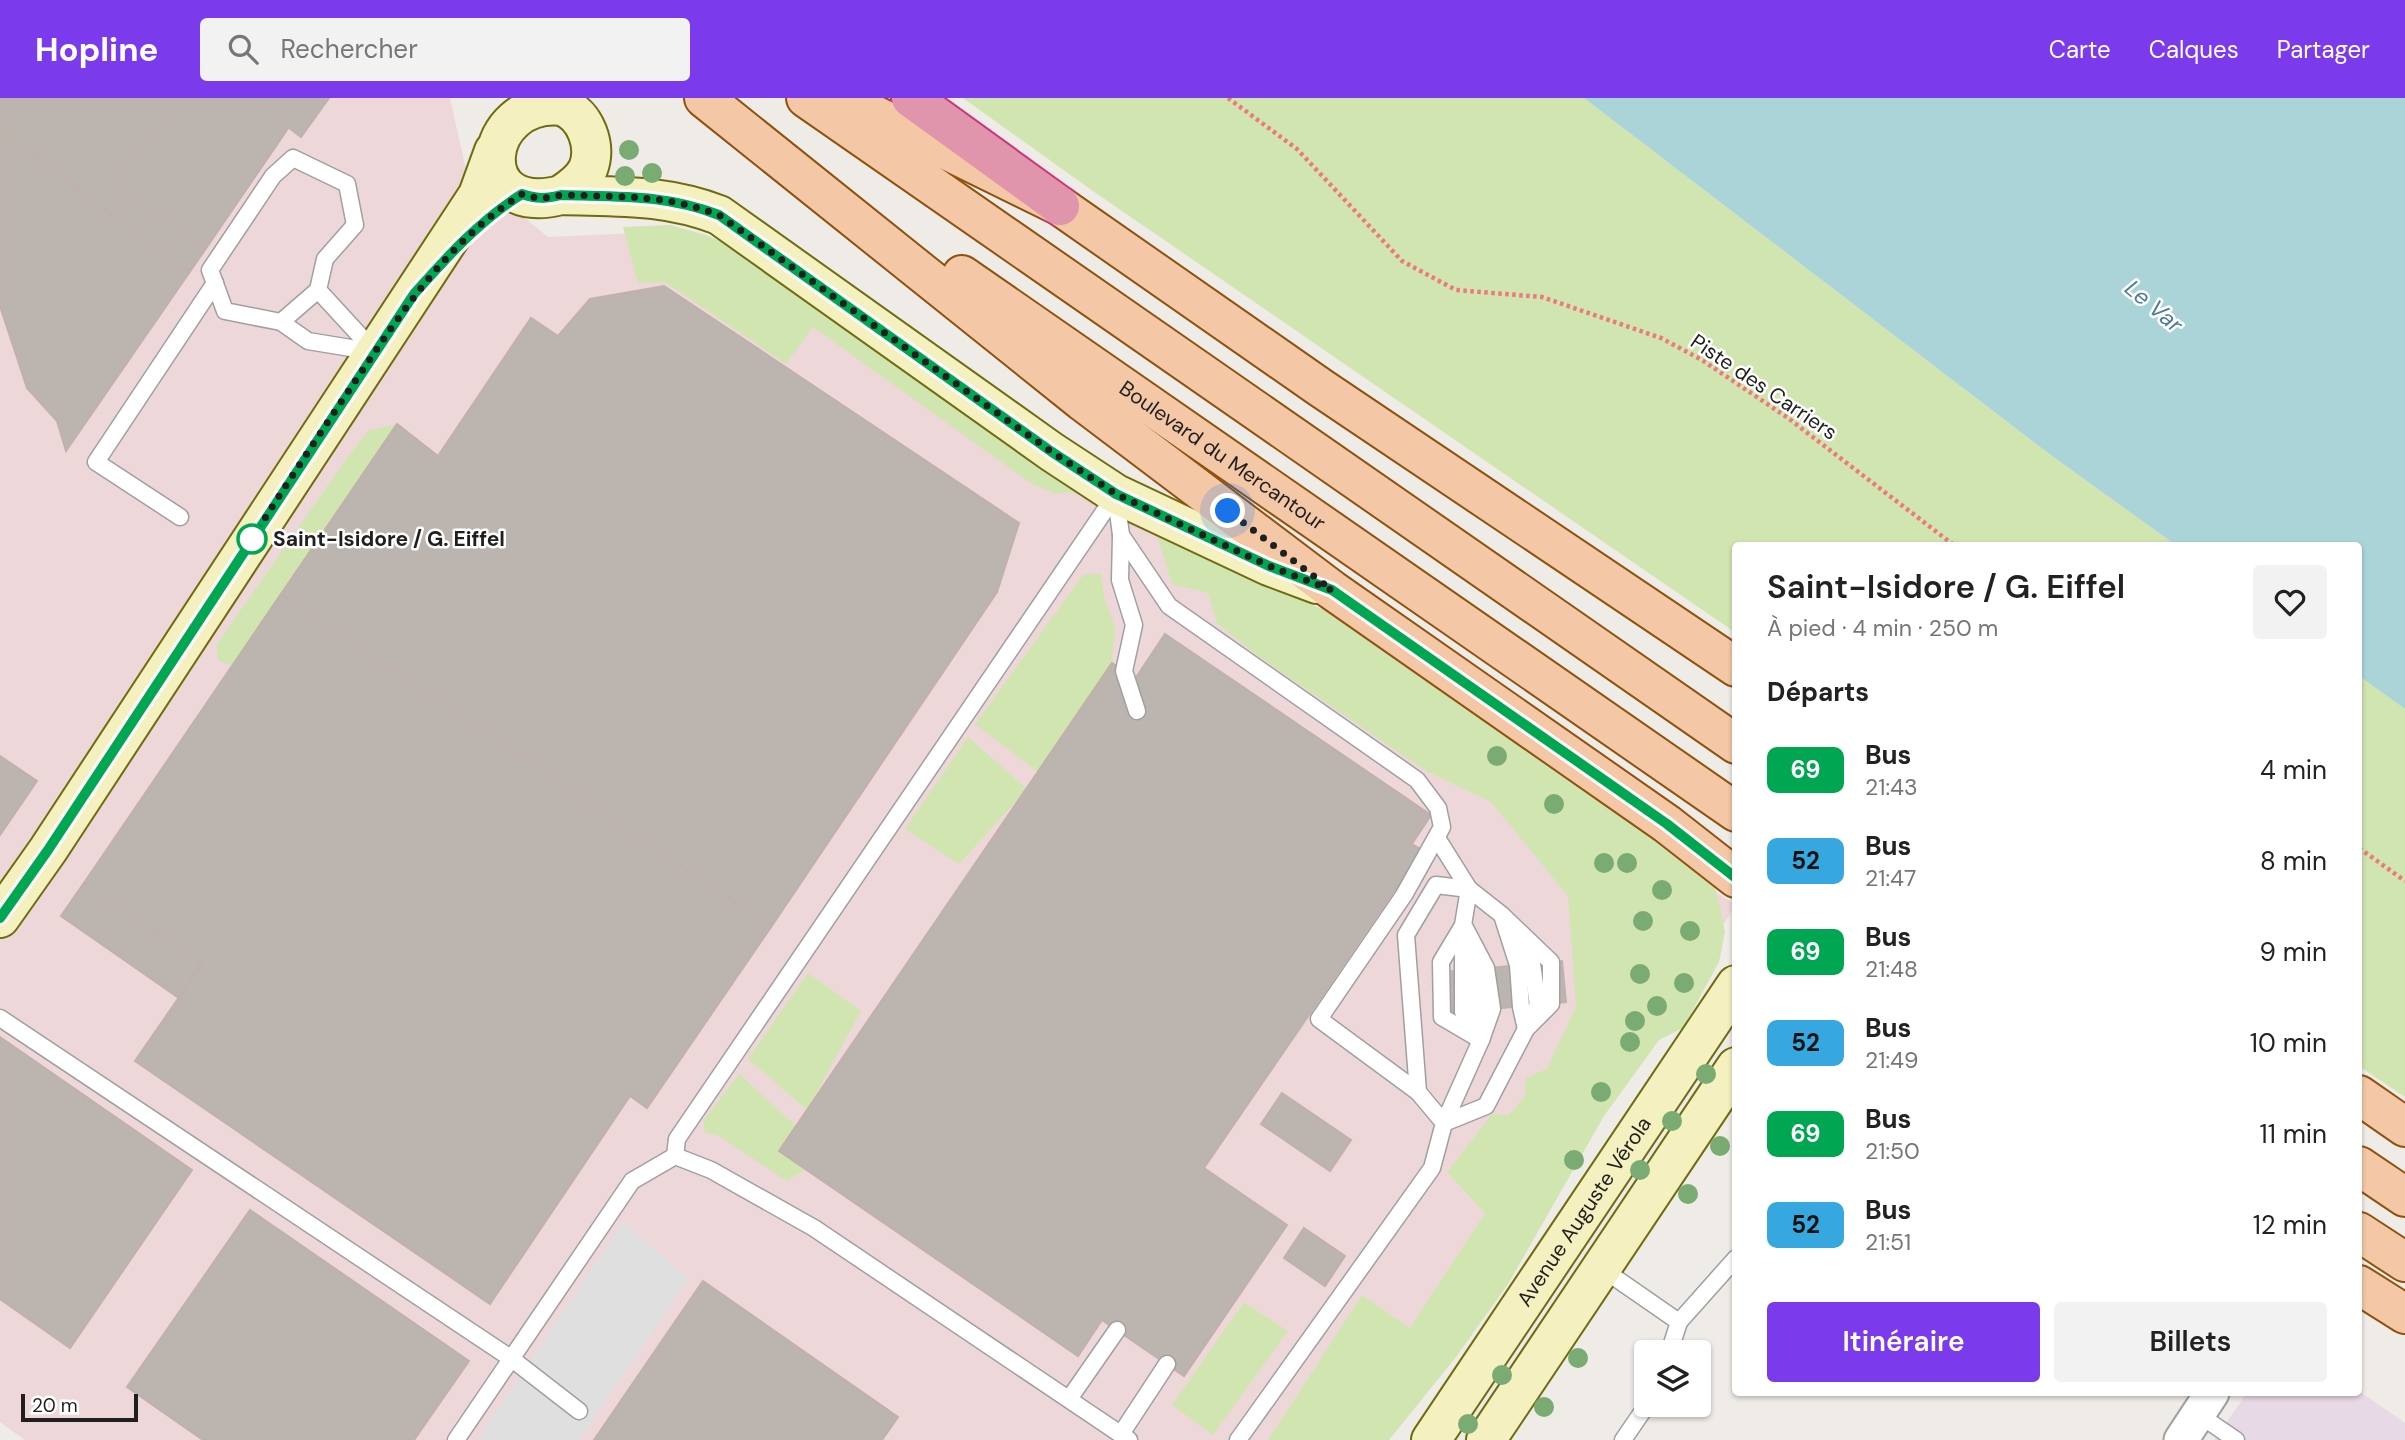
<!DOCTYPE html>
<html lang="fr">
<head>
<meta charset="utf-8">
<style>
	:root { --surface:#fff; --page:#f2f2f2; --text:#222; --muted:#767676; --accent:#7c3aed }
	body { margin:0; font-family:"DM Sans",sans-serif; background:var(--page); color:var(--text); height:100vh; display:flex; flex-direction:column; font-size:26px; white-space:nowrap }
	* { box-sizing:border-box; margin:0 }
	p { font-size:23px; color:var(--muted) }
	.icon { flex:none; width:38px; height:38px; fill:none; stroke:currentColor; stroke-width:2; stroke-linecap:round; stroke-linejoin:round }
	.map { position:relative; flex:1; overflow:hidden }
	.panel { position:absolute; left:1732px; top:444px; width:630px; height:854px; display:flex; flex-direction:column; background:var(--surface); border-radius:7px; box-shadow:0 2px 5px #0004 }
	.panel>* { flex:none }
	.badge { padding:0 14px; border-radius:10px; font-size:24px; line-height:46px }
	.fabs { position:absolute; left:1634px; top:1242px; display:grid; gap:14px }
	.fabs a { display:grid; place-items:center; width:77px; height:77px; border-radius:7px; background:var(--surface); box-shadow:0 2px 5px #0004; font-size:35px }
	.scale { position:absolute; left:21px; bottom:18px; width:117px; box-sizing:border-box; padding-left:7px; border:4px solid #1f1f1f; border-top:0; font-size:19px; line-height:24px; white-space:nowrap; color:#1f1f1f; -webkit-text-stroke:5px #fff; paint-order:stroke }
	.you { position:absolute; width:35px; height:35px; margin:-18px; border:5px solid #fff; border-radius:50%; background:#1a73e8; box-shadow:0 0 0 10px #1a73e833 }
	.map>.badge { position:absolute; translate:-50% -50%; box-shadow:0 0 0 4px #fff }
	h2 { padding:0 35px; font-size:26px; line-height:63px }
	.round { display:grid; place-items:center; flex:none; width:74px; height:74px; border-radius:7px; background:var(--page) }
	.head { display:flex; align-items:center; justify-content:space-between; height:119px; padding:0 35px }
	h1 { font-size:33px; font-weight:600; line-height:52px }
	.action { display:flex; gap:14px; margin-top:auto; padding:14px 35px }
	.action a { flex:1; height:80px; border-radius:7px; background:var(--accent); color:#fff; font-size:28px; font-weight:600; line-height:80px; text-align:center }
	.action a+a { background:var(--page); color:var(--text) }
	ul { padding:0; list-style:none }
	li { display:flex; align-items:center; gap:21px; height:91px; padding:0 35px }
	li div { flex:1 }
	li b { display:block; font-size:26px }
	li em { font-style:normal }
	li .badge { min-width:77px; font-weight:700; text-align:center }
	header { display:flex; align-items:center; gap:42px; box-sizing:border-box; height:98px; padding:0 35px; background:var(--accent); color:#fff }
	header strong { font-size:33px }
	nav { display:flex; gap:38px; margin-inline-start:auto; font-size:24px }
	.search { width:490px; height:63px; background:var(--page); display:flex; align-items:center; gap:18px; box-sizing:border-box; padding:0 24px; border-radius:7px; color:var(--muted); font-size:26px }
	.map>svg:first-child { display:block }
	.commercial { fill:#eed7d9 }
	.industrial { fill:#e8d9e7 }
	.grass { fill:#d1e5b1 }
	.parking { fill:#dfdfdf }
	.water { fill:#abd4d9 }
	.building { fill:#bcb4af; stroke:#c0b1aa; stroke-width:2 }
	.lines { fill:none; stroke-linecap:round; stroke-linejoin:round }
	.lane-casing { stroke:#a0a0a0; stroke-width:19 }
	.street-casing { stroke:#a0a0a0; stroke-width:37 }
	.secondary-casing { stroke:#6e6c0e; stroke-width:42 }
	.primary-casing { stroke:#8e520d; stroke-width:42 }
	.highway-casing { stroke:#cc347c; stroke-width:42 }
	.path { stroke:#ee787b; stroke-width:4.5; stroke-dasharray:3.5 3.5; stroke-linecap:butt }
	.lane { stroke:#fff; stroke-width:16 }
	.street { stroke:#fff; stroke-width:33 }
	.secondary { stroke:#f4f0bf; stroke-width:38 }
	.primary { stroke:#f4c8a6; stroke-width:38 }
	.highway { stroke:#e095ac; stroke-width:38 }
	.tree { fill:#79ab73 }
	.line-casing { stroke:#fff; stroke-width:16 }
	.line { stroke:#00a651; stroke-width:10 }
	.walk { stroke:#1f1f1f; stroke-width:7; stroke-dasharray:0 12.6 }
	.stop-dot { fill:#fff; stroke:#00a651; stroke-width:3.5 }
	.labels { text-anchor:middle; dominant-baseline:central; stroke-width:5; stroke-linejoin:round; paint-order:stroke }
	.street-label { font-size:21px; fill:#1f1f1f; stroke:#fff }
	.stop-label { font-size:21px; font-weight:bold; fill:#1f1f1f; stroke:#fff; text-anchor:start }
	.water-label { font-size:23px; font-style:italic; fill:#4c7c98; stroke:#fff }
</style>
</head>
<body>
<header>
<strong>Hopline</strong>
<div class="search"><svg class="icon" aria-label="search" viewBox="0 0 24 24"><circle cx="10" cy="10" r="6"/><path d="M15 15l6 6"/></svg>Rechercher</div>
<nav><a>Carte</a><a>Calques</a><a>Partager</a></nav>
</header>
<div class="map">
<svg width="2405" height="1342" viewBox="0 0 2405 1342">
	<rect width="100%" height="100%" fill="#efebe6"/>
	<path class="commercial" d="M0,0h450l16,72 82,67 135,-6 106,56 947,618 -349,535h-1362l-25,-18z"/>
	<path class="industrial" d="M2359,1293l46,32v17h-191l33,-47h112z"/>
	<g class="grass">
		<path d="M963,0h621l464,355 129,93h-441v87l-646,-444z"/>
		<path d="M670,127l36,10 31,14 349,243 -33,1 -24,-11 -216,-155 -27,37 -121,-82 -27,1 -15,-56z"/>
		<path d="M397,326l-165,242 -14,-6 -1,-16 130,-186 21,-27z"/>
		<path d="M1157,437l176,79 225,151 156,117 11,50 -6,30 -36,66 -24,12 -55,76 -96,168 -52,73 -67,83h-121l94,-145 48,33 75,-115 -38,-41 45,-58 17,1 16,-19 1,-18 21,-9 29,-62 -8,-111 -77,-94 -65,-31 -168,-115 -41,-33 -9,-30 -36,-9z"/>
		<path d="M1101,475l3,23 11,32 -3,35 -74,109 -63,-48 108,-149z"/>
		<path d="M2359,578l46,33v388l-46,-31z"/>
		<path d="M968,639l59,52 -68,75 -54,-35z"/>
		<path d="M808,875l53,38 -54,99 -59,-51z"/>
		<path d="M739,976l57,52 -17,25 26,19 -18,11 -68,-45 -15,-4v-12z"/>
		<path d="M1244,1204l44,29 -75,104 -41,-30z"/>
	</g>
	<path class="parking" d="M623,1124l66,57 -110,161h-102z"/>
	<path class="water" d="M1584,0h821v611l-46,-33v-130h-182l-129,-93z"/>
	<g class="building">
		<path d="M0,0h177l-65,91 95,58 -18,26 -189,-143z"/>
		<path d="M177,0h73l39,29 -82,120 -95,-58z"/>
		<path d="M250,0h79l-28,39z"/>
		<path d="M0,32l189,143 -123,178 -9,-30 -30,-33 -27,-82z"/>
		<path d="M664,188l355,237 -22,69 -226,335 -490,-333 116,-170 41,32 93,-138 27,18 32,-37z"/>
		<path d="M281,496l490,333 -124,181 -17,-12 -140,208 -355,-243 67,-97 -118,-81z"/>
		<path d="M1165,536l266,181 -19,29 10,6 -218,318 83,57 -103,151 -82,-56 -24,36 -299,-205 333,-488 23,16z"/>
		<path d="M0,658l37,25 -37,54z"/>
		<path d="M84,785l118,81 -23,34 -118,-82z"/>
		<path d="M1562,863l4,41 -117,11 -3,-41z"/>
		<path d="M0,939l192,133 -122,178 -70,-49z"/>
		<path d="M1282,995l69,47 -21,31 -69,-47z"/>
		<path d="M250,1112l219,151 -55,79h-211l-76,-53z"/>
		<path d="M1304,1130l41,28 -20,30 -41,-28z"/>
		<path d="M703,1183l195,136 -16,23h-288z"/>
	</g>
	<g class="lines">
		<defs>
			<g id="lane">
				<path d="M293,60l54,26 8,41 -30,34 -7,31 57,62 -67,-11 -27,-19 -56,-11 -15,-41 63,-94z"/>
				<path d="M281,224l37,-32"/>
				<path d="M1116,399l5,38 48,71 248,174 21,28 4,19 -38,68 -85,124 99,73 26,31 -12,45 -194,272"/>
				<path d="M180,419l-84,-55 119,-179"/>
				<path d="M1121,437l-1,45 14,45 -10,46 13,40"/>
				<path d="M1437,740l32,51 -6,36v87l18,28 -37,83"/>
				<path d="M1503,818l48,46v42l-25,25"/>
				<path d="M1462,829l-21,35 1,55 34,20"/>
				<path d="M1465,830l21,40 6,41 -11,31"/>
				<path d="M1516,840l16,26 6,41 -8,15"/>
				<path d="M1470,853l5,18 5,64"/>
				<path d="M0,920l512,341 67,52"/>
				<path d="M1418,994l-12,-157 30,-50 33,4 33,26 16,50 3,42 5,22 -40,77 -42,17"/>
				<path d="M675,1058l2,-17 439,-645"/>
				<path d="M675,1058l36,14 103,58 315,212"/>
				<path d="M1601,1170l78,54 -10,31"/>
				<path d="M1679,1224l57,-64"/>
				<path d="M1069,1301l48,-69"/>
				<path d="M2198,1316l38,26"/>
				<path d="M1121,1336l46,-70"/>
				<path d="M456,1342l176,-259 43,-25"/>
				<path d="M1623,1342l24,-35"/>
			</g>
			<path id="street" d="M2181,1342l31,-47"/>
			<g id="secondary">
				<path d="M561,97c11,-7 21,-14 27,-26 9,-23 -2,-54 -26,-63 -82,-8 -94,113 -1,89 58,2 103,-1 158,20l333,237 64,42 153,72 48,18"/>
				<path d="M0,820l48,-68 430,-655 16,-44"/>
				<path id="s1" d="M1431,1342l305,-455"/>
				<path d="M1486,1342l250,-373"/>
			</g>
			<g id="primary">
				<path d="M704,0l378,303 250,189 335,234 69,54"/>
				<path d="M806,0l930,646"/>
				<path d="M840,0l220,108 261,182 415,279"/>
				<path id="s2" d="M962,177l774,537"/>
				<path d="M2359,997l46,32"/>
				<path d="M2359,1068l46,31"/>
				<path d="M2359,1134l46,30"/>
				<path d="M2359,1187l46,29"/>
			</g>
			<path id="highway" d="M911,0l149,108"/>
		</defs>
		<use href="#lane" class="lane-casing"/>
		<use href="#street" class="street-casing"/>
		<use href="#secondary" class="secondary-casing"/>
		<use href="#primary" class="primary-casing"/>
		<use href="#highway" class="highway-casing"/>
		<g class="path">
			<path d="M1228,0l69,51 105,112 54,29 86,7 119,41 41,22 86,58 167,128"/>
			<path d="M2359,750l46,33"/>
		</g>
		<use href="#lane" class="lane"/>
		<use href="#street" class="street"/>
		<use href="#secondary" class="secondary"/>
		<use href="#primary" class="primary"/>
		<use href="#highway" class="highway"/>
	</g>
	<g class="tree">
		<circle cx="629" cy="52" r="10"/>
		<circle cx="652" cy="75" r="10"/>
		<circle cx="625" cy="78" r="10"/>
		<circle cx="1497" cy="658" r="10"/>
		<circle cx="1554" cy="706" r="10"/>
		<circle cx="1604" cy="765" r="10"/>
		<circle cx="1627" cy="765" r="10"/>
		<circle cx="1662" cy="792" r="10"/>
		<circle cx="1643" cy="823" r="10"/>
		<circle cx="1690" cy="833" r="10"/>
		<circle cx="1640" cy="876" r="10"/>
		<circle cx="1684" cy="885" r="10"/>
		<circle cx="1657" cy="908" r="10"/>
		<circle cx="1635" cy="923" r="10"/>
		<circle cx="1630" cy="944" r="10"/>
		<circle cx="1706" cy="976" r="10"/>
		<circle cx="1601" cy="994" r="10"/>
		<circle cx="1672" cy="1023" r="10"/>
		<circle cx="1720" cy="1048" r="10"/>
		<circle cx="1574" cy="1062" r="10"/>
		<circle cx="1640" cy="1072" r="10"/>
		<circle cx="1688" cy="1096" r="10"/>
		<circle cx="1578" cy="1260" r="10"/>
		<circle cx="1502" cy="1277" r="10"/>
		<circle cx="1544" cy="1309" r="10"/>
		<circle cx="1468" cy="1326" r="10"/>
	</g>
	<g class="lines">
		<defs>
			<path id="line" d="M0,820l48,-68 366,-556c33,-37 65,-73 108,-100 14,5 24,5 39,1 57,2 104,-1 158,20l333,237 64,42 153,72 63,24 335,234 69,54"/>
		</defs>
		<use href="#line" class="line-casing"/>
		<use href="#line" class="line"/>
		<path class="walk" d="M252,441c33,-53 67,-104 102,-156 49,-73 92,-140 168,-189 14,5 24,5 39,1 57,2 104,-1 158,20l333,237 64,42 153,72 63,24 -104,-79"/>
	</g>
	<circle class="stop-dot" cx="252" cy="441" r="14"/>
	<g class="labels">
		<g class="street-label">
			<text transform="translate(1764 289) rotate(34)">Piste des Carriers</text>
			<text stroke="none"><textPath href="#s2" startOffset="317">Boulevard du Mercantour</textPath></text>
			<text stroke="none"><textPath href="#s1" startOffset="275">Avenue Auguste Vérola</textPath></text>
		</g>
		<g class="stop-label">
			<text x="273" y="441">Saint-Isidore / G. Eiffel</text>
		</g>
		<g class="water-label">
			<text transform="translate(2154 208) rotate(40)">Le Var</text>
		</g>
	</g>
</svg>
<div class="fabs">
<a><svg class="icon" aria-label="layers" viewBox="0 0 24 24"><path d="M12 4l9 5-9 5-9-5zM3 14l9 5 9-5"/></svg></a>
</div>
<div class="scale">20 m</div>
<div class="you" style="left:1228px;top:413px"></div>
<section class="panel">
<div class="head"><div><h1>Saint-Isidore / G. Eiffel</h1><p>À pied · 4 min · 250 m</p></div><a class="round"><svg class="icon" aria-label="heart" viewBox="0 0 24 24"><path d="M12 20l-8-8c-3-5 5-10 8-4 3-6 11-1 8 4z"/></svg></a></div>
<h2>Départs</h2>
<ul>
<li><span class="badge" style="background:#00a651;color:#fff">69</span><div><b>Bus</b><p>21:43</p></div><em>4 min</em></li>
<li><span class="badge" style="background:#36a8df;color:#111">52</span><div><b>Bus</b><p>21:47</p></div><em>8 min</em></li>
<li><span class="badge" style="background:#00a651;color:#fff">69</span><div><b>Bus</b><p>21:48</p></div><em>9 min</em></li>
<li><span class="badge" style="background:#36a8df;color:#111">52</span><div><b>Bus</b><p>21:49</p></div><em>10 min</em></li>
<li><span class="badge" style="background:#00a651;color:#fff">69</span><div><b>Bus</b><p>21:50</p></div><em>11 min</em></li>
<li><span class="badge" style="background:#36a8df;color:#111">52</span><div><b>Bus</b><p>21:51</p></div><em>12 min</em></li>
</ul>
<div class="action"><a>Itinéraire</a><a>Billets</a></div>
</section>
</div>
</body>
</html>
